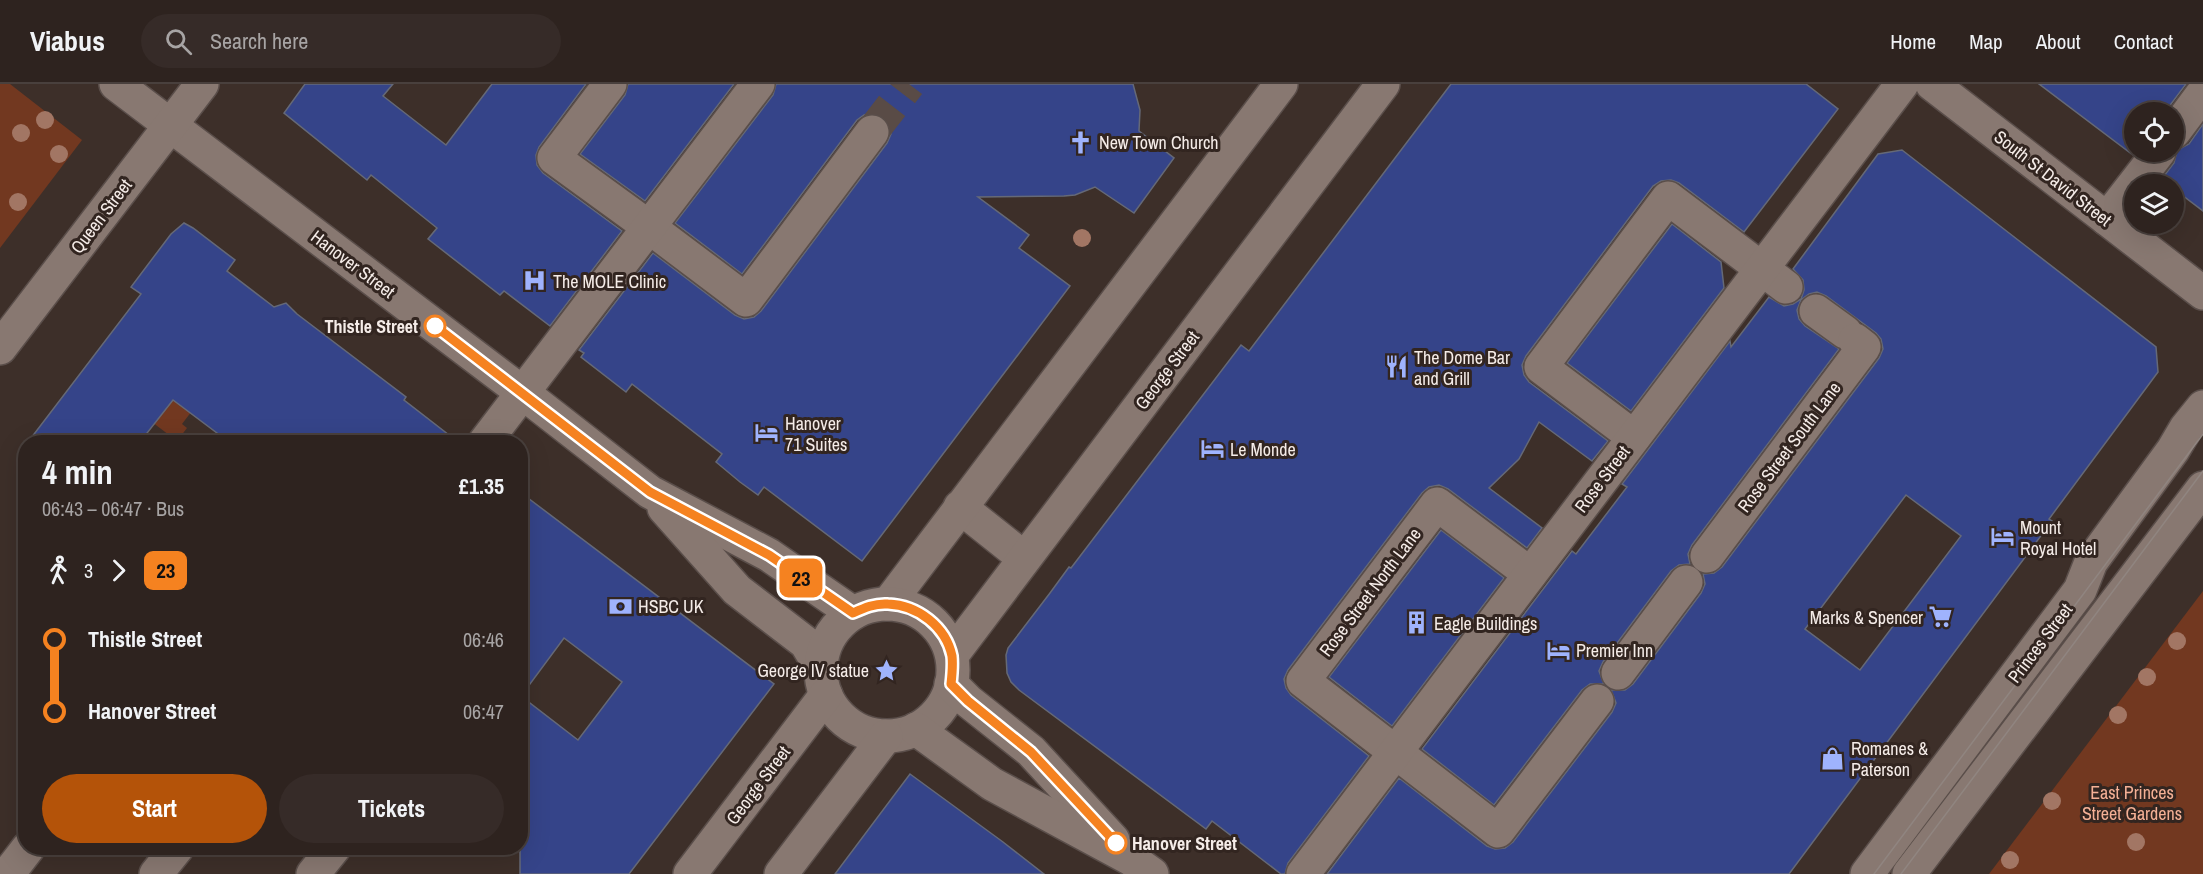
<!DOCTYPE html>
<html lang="en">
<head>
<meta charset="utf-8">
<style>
	:root { --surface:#2e231f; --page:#362b28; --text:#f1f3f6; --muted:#a7a4a4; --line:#49403d; --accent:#b45309 }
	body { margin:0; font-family:"Archivo Narrow",sans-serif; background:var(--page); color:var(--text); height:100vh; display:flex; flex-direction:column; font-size:22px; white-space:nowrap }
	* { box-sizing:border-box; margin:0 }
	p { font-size:20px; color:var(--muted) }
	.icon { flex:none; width:33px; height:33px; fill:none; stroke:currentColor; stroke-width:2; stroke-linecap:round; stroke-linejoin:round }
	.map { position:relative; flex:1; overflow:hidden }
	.sheet { position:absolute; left:18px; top:351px; width:510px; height:420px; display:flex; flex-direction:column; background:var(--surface); border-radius:24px; box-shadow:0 6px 24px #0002,0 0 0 2px var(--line) }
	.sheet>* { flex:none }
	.badge { padding:0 12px; border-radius:9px; font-size:21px; line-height:39px }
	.controls { position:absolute; left:2124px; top:18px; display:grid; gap:12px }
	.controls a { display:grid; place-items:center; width:60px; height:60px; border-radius:50%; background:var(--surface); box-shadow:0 6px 24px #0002,0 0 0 2px var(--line); font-size:30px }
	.map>.badge { position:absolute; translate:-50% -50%; box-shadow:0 0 0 3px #fff }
	.legs { display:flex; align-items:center; gap:9px; height:66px; padding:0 24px; font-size:20px }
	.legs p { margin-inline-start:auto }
	.head { display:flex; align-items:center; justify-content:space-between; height:102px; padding:0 24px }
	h1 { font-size:33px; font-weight:700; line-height:45px }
	.action { display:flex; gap:12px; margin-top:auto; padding:12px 24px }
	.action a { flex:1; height:69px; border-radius:36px; background:var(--accent); color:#fff; font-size:24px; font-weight:700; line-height:69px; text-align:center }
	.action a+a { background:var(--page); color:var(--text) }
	ul { padding:0 24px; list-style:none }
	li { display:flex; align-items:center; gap:21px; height:72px; font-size:22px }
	li i { display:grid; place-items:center; width:9px; height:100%; margin:0 8px; background:currentColor }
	li i::after { content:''; width:15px; height:15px; margin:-8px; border:4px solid; border-radius:50%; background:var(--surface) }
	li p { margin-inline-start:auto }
	li:first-child i { background:linear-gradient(#0000 50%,currentColor 0) }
	li:last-child i { background:linear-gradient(currentColor 50%,#0000 0) }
	header { display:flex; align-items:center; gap:36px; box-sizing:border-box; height:84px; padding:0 30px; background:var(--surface); border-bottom:2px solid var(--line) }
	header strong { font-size:28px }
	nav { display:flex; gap:33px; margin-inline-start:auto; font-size:21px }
	.search { width:420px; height:54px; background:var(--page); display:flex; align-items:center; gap:15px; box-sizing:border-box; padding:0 21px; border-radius:33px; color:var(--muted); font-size:22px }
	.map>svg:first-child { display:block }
	.green { fill:#723820 }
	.building { fill:#354489; stroke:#656977; stroke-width:1.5; fill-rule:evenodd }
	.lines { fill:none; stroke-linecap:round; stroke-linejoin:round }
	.minor-tunnel { stroke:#594b46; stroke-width:33; stroke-dasharray:33 16; stroke-linecap:butt }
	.minor-casing { stroke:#5a4e4a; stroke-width:36 }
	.minor { stroke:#887871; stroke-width:33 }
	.tram { stroke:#908580; stroke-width:1.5 }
	.tree { fill:#a27664 }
	.line-1-casing { stroke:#fff; stroke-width:14 }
	.line-1 { stroke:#f58220; stroke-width:9 }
	.stop-1-dot { fill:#fff; stroke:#f58220; stroke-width:3 }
	.labels { text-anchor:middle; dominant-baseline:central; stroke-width:6; stroke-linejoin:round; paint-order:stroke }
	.poi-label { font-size:18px; fill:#f5ece8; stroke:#322520; text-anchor:start }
	.street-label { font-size:18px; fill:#f5ece8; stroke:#322520 }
	.stop-label { font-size:18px; font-weight:bold; fill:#f5ece8; stroke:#322520; text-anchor:end }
	.park-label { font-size:18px; fill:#f4b095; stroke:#322520 }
</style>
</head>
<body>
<header>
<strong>Viabus</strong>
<div class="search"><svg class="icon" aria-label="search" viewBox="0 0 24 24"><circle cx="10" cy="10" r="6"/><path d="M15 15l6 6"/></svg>Search here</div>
<nav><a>Home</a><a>Map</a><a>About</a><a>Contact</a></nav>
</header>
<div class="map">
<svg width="2203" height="790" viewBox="0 0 2203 790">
	<rect width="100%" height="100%" fill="#3d2f29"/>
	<g class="green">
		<path d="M0,0h10l72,56 -82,108z"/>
		<path d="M220,290l-38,50 5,4 -10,13 -33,-25z"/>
		<path d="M2203,507v283h-214z"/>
	</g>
	<g class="building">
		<path d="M305,0h88l-10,12 63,49 46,-61h94l-47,63 -3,8 1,10 6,8 79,58 -72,95 -46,-35 -4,4 -72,-56 9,-11 -66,-53 -4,5 -83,-67z"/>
		<path d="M628,0h106l-89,117 -65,-47 45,-59z"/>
		<path d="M776,0h357l7,26 -1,21 35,27 -40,55 -39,-26 -20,8 -11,1 -86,1 51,38 -10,13 51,38 -208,275 -98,-74 -6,8 -18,-13 -24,-20 6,-8 -90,-70 -6,8 -45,-35 3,-4 -5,-3 74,-97 82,62 9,4 10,-2 7,-6 126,-168 4,-9 -2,-10 -5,-7 -10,-4 -10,2 -7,5 -115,154 -67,-51 98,-128z"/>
		<path d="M1451,0h355l32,25 -94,123 -65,-49 -8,-3 -10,1 -8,5 -127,170 -4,9 2,10 5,7 79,59 -16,20 -53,-39 -20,37 -30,29 53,40 -15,20 -79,-59 -9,-4 -10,2 -7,6 -134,177 -4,9 2,9 5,7 78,61 -81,107 -3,11h-4l-69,-53 -6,8 -187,-139 -8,-8 -4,-9 -1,-18 2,-7 42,-55 19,-26 2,1 170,-223 8,6z"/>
		<path d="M2039,0h147l-21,28h-31l2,40 -3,3z"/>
		<path d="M2203,40v87l-29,-22v-5h-6l-7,-4 13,-17 3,-13 12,-6z"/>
		<path d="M1902,66l254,197 2,25 -109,147 3,2 -263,353h-462l72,-96 88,68 8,3 10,-1 8,-6 99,-130 4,-9 -5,-13h14l8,-6 68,-91 4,-9 -2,-10 11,-1 8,-6 157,-209 4,-9 -2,-10 -5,-6 -50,-37 -9,-4 -8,2 -8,6 -4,10 2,9 6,7 34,23 -147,196 -4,9 2,10 -11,1 -8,6 -68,91 -4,9 5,13h-14l-8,6 -88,115 -72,-56 150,-198 4,3 51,-67 -5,-3 108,-143 1,6 38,-50 15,9 9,-2 8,-5 3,-9 -1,-10 -10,-11 85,-115zM1906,411l55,41 -101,134 -55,-41z"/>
		<path d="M184,139l9,5 42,32 -8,11 47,36 12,-4 11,11 109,83 -2,3 54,42h-229l-56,-42 -33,42h-112l113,-148 -10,-7 40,-53z"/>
		<path d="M1672,140l49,38 3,26 -93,123 -64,-48z"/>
		<path d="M520,408l254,192 -145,190h-109zM564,554l58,44 -44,58 -57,-44z"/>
		<path d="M1441,446l63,48 -112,148 -63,-49z"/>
		<path d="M910,690l93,68 41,32h-209z"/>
	</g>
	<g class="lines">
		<path class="minor-tunnel" d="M872,48l37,-48"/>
		<defs>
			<g id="minor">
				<path d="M116,0l407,309 127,99 119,63 84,58"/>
				<path d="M610,0l-56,74 95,69 97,73 126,-168"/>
				<path d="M1932,0l271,209"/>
				<path d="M2174,48l29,-39"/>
				<path d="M2107,135l52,-67"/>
				<path d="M1816,227l29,21"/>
				<path d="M0,264l202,-264"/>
				<path d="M1634,353l-93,-70 127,-169 118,89"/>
				<path d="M485,358l273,-358"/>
				<path d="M960,423l64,51"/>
				<path d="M664,424l73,82 69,53 15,25"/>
				<path d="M1707,472l157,-209 -9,-7"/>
				<path d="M1530,490l-93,-70 -134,177 195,150 99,-130"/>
				<path d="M888,520l393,-520"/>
				<circle cx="887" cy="586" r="66"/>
				<path d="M952,571l431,-571"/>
				<path d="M1618,589l68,-91"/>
				<path d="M951,600l17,17 63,50 82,89"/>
				<path d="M916,645l76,55 139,75 21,15"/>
				<path d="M8,790l20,-26"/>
				<path d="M156,790l21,-26"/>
				<path d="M313,790l21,-26"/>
				<path d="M690,790l136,-179"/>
				<path d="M781,790l105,-138"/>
				<path d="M1303,790l599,-790"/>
				<path d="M1867,790l213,-284 11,-28 82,-112 13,-22 17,-21"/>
				<path d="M1909,790l294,-386"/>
			</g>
		</defs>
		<use href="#minor" class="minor-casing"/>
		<use href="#minor" class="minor"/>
		<g class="tram">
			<path d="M1874,790l329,-440"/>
			<path d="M1901,790l302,-403"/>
		</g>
	</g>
	<g class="tree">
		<circle cx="45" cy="36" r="9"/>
		<circle cx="21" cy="49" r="9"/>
		<circle cx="59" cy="70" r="9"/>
		<circle cx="18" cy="118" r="9"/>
		<circle cx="1082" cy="154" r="9"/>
		<circle cx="2177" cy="557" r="9"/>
		<circle cx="2147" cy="593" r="9"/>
		<circle cx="2118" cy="631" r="9"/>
		<circle cx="2052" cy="717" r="9"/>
		<circle cx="2136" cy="758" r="9"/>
		<circle cx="2010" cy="776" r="9"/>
	</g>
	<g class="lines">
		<defs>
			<path id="line-1" d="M435,242l215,166 119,63 84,58c11,-5 22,-10 35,-9 30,1 58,23 64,52 1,9 0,19 -1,28l17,17 63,51 85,91"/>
		</defs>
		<use href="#line-1" class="line-1-casing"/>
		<use href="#line-1" class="line-1"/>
	</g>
	<defs>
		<symbol id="church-bare" viewBox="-9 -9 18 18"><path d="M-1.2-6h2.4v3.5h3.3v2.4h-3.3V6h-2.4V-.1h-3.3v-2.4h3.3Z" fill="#9fb3fd" stroke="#322520" stroke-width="2.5" paint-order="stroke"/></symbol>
		<symbol id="hospital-bare" viewBox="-9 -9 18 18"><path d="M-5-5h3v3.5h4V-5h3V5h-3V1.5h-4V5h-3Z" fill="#9fb3fd" stroke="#322520" stroke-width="2.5" paint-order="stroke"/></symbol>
		<symbol id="restaurant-bare" viewBox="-9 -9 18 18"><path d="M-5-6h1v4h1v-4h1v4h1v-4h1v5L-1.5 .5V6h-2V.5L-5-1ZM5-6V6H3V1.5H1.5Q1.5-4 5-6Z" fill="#9fb3fd" stroke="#322520" stroke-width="2.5" paint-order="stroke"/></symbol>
		<symbol id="hotel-bare" viewBox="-9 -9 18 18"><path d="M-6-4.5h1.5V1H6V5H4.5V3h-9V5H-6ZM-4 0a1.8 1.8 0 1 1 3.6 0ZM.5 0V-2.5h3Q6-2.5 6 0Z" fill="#9fb3fd" stroke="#322520" stroke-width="2.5" paint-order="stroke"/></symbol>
		<symbol id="bank-bare" viewBox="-9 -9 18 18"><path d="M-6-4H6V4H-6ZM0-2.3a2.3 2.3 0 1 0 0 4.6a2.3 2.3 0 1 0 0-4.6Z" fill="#9fb3fd" stroke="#322520" stroke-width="2.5" paint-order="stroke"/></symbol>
		<symbol id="supermarket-bare" viewBox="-9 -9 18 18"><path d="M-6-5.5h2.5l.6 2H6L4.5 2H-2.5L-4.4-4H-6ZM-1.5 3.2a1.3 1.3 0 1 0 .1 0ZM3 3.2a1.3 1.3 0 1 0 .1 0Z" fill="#9fb3fd" stroke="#322520" stroke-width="2.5" paint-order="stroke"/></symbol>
		<symbol id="building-bare" viewBox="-9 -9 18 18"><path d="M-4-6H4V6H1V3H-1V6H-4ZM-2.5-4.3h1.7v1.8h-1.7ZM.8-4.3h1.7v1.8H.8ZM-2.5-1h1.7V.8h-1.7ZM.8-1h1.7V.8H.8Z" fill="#9fb3fd" stroke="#322520" stroke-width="2.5" paint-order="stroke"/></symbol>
		<symbol id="sight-bare" viewBox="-9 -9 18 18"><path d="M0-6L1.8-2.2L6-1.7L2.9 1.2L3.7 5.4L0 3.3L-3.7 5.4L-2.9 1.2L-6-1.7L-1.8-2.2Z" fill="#9fb3fd" stroke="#322520" stroke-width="2.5" paint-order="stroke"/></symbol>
		<symbol id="shop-bare" viewBox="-9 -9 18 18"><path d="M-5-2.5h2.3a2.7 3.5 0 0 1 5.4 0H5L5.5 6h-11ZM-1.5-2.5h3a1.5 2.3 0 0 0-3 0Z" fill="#9fb3fd" stroke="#322520" stroke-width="2.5" paint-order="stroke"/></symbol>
	</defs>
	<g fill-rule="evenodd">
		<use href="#church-bare" x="1064" y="42" width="33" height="33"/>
		<use href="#hospital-bare" x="518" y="180" width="33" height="33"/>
		<use href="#restaurant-bare" x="1380" y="266" width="33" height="33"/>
		<use href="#hotel-bare" x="750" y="332" width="33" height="33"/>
		<use href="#hotel-bare" x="1196" y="348" width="33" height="33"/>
		<use href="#hotel-bare" x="1986" y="436" width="33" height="33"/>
		<use href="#bank-bare" x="604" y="506" width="33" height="33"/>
		<use href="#supermarket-bare" x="1924" y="516" width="33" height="33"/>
		<use href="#building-bare" x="1400" y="522" width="33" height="33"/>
		<use href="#hotel-bare" x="1542" y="550" width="33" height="33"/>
		<use href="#sight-bare" x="870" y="570" width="33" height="33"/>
		<use href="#shop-bare" x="1816" y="658" width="33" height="33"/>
	</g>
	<g class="stop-1-dot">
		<circle cx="435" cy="242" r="10"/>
		<circle cx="1116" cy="759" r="10"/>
	</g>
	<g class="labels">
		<g class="poi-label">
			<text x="1099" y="58">New Town Church</text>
			<text x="553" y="197">The MOLE Clinic</text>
			<text x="1414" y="273">The Dome Bar<tspan x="1414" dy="21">and Grill</tspan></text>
			<text x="785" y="339">Hanover<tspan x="785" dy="21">71 Suites</tspan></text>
			<text x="1230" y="365">Le Monde</text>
			<text x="2020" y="443">Mount<tspan x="2020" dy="21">Royal Hotel</tspan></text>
			<text x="638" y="522">HSBC UK</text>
			<text x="1923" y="533" text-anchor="end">Marks &amp; Spencer</text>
			<text x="1434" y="539">Eagle Buildings</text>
			<text x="1576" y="566">Premier Inn</text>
			<text x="869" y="586" text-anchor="end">George IV statue</text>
			<text x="1851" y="664">Romanes &amp;<tspan x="1851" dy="21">Paterson</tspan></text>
		</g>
		<g class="street-label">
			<text transform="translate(2053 94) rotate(38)">South St David Street</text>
			<text transform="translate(101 132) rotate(-53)">Queen Street</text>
			<text transform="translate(353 180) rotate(37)">Hanover Street</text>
			<text transform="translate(1167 286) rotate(-53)">George Street</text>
			<text transform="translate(1789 363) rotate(-53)">Rose Street South Lane</text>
			<text transform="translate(1602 395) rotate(-53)">Rose Street</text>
			<text transform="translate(1370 508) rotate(-53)">Rose Street North Lane</text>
			<text transform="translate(2040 559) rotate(-53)">Princes Street</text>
			<text transform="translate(758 701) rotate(-53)">George Street</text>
		</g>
		<g class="stop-label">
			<text x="418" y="242">Thistle Street</text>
			<text x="1132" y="759" text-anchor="start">Hanover Street</text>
		</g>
		<g class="park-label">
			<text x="2132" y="708">East Princes<tspan x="2132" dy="21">Street Gardens</tspan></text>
		</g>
	</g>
</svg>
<div class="controls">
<a><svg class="icon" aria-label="locate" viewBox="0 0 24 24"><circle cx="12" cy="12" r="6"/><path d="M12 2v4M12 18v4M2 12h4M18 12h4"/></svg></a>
<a><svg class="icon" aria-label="layers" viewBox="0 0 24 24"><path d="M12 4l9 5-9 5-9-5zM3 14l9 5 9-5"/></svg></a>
</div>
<b class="badge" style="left:801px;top:494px;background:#f58220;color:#111">23</b>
<section class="sheet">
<div class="head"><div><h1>4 min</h1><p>06:43 – 06:47 · Bus</p></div><b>£1.35</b></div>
<div class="legs"><svg class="icon" aria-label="walk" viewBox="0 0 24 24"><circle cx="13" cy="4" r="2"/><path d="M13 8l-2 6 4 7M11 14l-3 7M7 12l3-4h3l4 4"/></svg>3<svg class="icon" aria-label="forward" viewBox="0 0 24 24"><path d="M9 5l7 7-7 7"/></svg><b class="badge" style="background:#f58220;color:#111">23</b></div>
<ul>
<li><i style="color:#f58220"></i><b>Thistle Street</b><p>06:46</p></li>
<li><i style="color:#f58220"></i><b>Hanover Street</b><p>06:47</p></li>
</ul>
<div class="action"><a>Start</a><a>Tickets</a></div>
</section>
</div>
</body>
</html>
